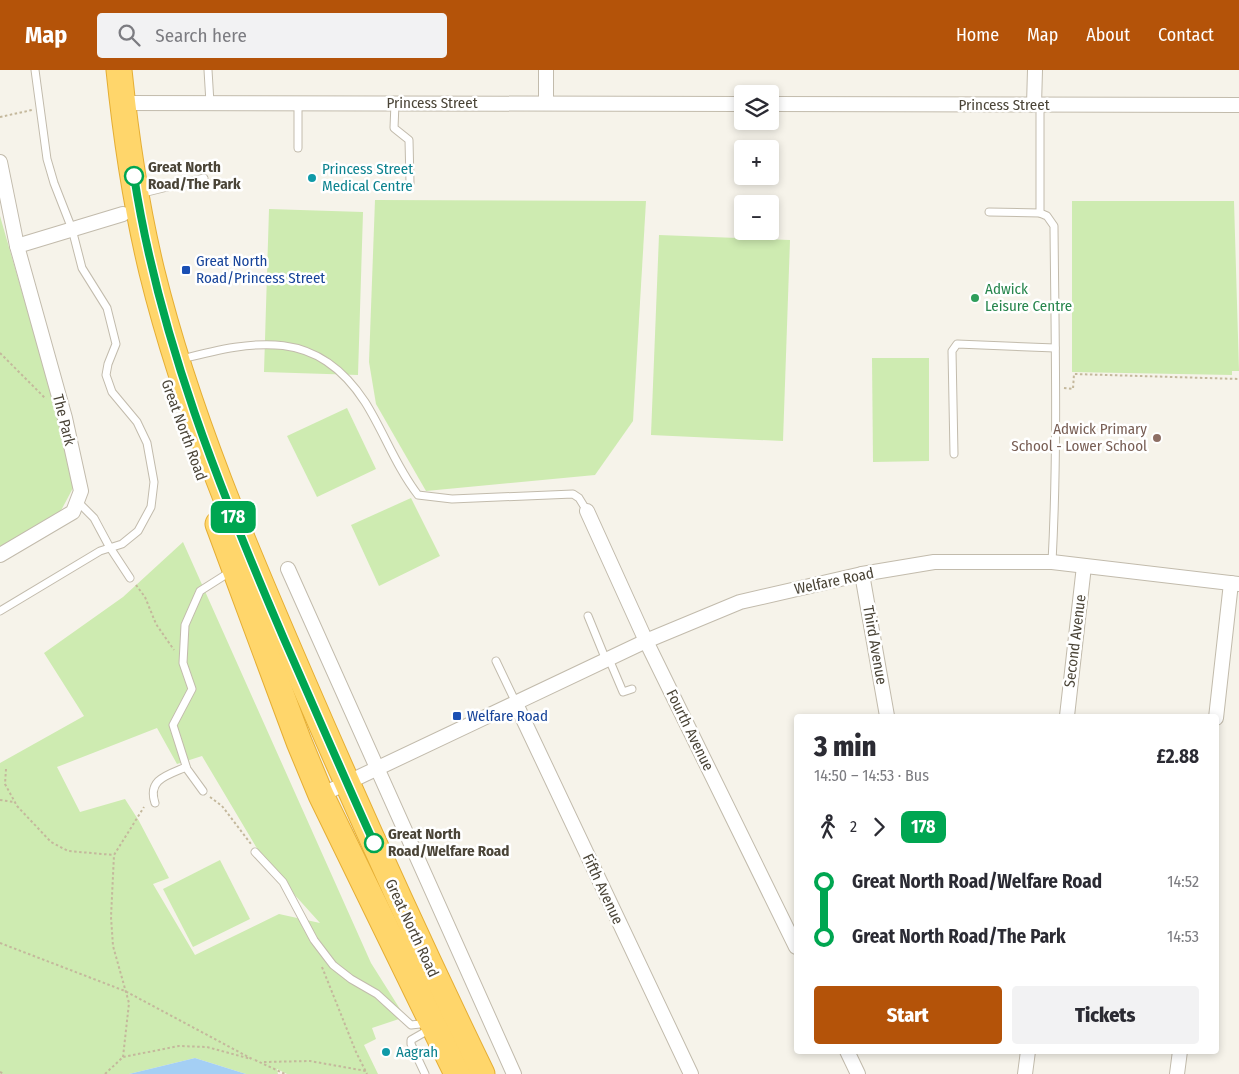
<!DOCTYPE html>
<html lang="en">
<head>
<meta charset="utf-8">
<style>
	:root { --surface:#fff; --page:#f2f2f3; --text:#2b2b33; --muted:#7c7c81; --accent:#b45309 }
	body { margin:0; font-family:"Fira Sans Condensed",sans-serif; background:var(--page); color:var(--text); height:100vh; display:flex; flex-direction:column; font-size:19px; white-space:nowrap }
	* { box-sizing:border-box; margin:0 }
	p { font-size:16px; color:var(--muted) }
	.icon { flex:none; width:28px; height:28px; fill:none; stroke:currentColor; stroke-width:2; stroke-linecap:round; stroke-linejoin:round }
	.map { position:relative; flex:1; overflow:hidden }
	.drawer { position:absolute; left:794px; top:644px; width:425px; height:340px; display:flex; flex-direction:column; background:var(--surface); border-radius:5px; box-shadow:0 2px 8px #0003 }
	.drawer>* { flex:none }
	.badge { padding:0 10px; border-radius:8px; font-size:18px; line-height:32px }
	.buttons { position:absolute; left:734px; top:15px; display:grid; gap:10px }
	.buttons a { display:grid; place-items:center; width:45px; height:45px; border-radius:5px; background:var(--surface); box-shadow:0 2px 8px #0003; font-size:25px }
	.map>.badge { position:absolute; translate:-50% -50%; box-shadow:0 0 0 2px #fff }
	.legs { display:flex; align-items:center; gap:8px; height:55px; padding:0 20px; font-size:16px }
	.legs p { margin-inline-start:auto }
	.summary { display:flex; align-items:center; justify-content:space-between; height:85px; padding:0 20px }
	h1 { font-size:28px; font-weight:800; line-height:38px }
	.cta { display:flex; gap:10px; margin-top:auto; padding:10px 20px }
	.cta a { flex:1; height:58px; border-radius:5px; background:var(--accent); color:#fff; font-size:20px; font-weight:800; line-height:58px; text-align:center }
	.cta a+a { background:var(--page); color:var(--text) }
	ul { padding:0 20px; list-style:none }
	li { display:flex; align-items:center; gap:18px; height:55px; font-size:19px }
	li i { display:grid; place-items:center; width:8px; height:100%; margin:0 6px; background:currentColor }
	li i::after { content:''; width:12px; height:12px; margin:-6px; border:4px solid; border-radius:50%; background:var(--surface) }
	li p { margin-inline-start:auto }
	li:first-child i { background:linear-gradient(#0000 50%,currentColor 0) }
	li:last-child i { background:linear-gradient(currentColor 50%,#0000 0) }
	header { display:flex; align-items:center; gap:30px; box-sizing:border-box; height:70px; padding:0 25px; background:var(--accent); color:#fff }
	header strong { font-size:24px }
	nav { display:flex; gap:28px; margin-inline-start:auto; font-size:18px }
	.search { width:350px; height:45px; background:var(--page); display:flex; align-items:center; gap:12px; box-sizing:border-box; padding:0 18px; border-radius:5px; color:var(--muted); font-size:19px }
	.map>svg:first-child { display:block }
	.green { fill:#ceebb1; fill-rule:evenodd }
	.water { fill:#a4cff4 }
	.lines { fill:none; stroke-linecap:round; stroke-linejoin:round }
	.lane-casing { stroke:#c2bbac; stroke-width:9 }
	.street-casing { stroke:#c2bbac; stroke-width:16 }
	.highway-casing { stroke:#e5ae34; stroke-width:27 }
	.path { stroke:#c4b89c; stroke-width:2; stroke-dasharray:2.5 2.5; stroke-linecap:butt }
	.lane { stroke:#fff; stroke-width:7 }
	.street { stroke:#fff; stroke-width:14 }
	.highway { stroke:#ffd66b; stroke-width:25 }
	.line-1-casing { stroke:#fff; stroke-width:11 }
	.line-1 { stroke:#00a651; stroke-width:8 }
	.stop-1-dot { fill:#fff; stroke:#00a651; stroke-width:2.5 }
	.culture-dot { fill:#0f9aa8; stroke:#fff; stroke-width:2 }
	.transit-dot { fill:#1a4fb4; stroke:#fff; stroke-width:2 }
	.leisure-dot { fill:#2e9e5b; stroke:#fff; stroke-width:2 }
	.education-dot { fill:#8d6e63; stroke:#fff; stroke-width:2 }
	.labels { text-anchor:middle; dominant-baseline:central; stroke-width:5; stroke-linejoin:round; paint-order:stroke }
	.street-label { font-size:15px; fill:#4a4437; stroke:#fff }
	.stop-label { font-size:15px; font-weight:bold; fill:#4a4437; stroke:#fff; text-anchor:start }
	.culture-label { font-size:15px; fill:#0d838f; stroke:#fff; text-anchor:start }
	.transit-label { font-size:15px; fill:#164399; stroke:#fff; text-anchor:start }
	.leisure-label { font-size:15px; fill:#27864d; stroke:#fff; text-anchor:start }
	.education-label { font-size:15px; fill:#785e54; stroke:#fff; text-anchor:end }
</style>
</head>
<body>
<header>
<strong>Map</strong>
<div class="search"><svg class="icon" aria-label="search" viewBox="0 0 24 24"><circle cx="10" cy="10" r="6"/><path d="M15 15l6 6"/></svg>Search here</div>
<nav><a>Home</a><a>Map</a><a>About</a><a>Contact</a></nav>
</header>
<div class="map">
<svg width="1239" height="1004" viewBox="0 0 1239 1004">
	<rect width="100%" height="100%" fill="#f6f3ea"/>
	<g class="green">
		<path d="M375,130l271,1 -13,220 -38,54 -169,16 -50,-87 -7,-42z"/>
		<path d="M1072,131h162l5,170h-7v4l-160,-3z"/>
		<path d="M269,139l94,3 -5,163 -94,-3z"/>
		<path d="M0,146l56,194 17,78 -16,30 -57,30z"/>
		<path d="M659,165l131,5 -7,201 -132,-6z"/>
		<path d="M872,288h57v103l-56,1z"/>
		<path d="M347,338l29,61 -59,28 -30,-61z"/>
		<path d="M411,428l29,58 -61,30 -28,-61z"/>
		<path d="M183,472l188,421 34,54 -33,11 4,11 -12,6 14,29h-91l-10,-5 1,5h-32l-51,-16 -66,16h-129v-311l84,-47 -40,-63 79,-56zM157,658l20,36 25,-8 63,106 55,61 -41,-9 -84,41 -42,-71 16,-6 -30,-57 -14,-22 -45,13 -23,-45z"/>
		<path d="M220,790l30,59 -57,28 -30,-58z"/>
	</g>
	<path class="water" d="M195,988l51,16h-117z"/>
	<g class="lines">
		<defs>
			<g id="lane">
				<path d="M208,0l2,33"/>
				<path d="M395,33l-1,25 15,12 1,43"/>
				<path d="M1040,35v108l7,3 7,10c1,113 4,224 -2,336"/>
				<path d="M298,78v-45"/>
				<path d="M139,124l65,-16"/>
				<path d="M989,142l51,1"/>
				<path d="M182,289c74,-19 135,-31 183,43 19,30 31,65 53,93l34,4 121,-5 6,4 8,13"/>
				<path d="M954,384l-2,-103 5,-7 98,4"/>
				<path d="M77,431l17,17 15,28 21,32"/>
				<path d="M0,541l100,-60 22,-7 16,-13 13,-24 3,-25 -7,-39 -10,-21 -25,-30 -6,-17 2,-11 8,-20 -9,-36 -25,-40 -10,-39 -18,-46 -7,-24 -12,-89"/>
				<path d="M588,546l18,44"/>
				<path d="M609,589l14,33 9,-3"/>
				<path d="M496,591l20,42"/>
				<path d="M203,721l-16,-22 -14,-44 19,-36 -9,-26 2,-38 15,-34 30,-19"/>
				<path d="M155,733c-8,-24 13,-28 31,-36"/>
				<path d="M255,782l28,30 31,58 19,25 18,14 26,15 34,31 9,-1"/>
				<path d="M425,962l-14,8v4l14,30"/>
			</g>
			<g id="street">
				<path d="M122,33l620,1"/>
				<path d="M546,33v-33"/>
				<path d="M770,34l469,1"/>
				<path d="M1034,35l1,-35"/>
				<path d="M0,92l17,84 48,172 16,73 -8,21 -73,43"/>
				<path d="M17,176l106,-32"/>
				<path d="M587,441l59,130 150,306"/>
				<path d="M288,499l226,505"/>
				<path d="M862,504l25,142"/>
				<path d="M516,634l175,370"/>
				<path d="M1067,646l17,-150"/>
				<path d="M1216,648l15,-135"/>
				<path d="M321,725l325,-154 94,-39 122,-28 72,-12h118l187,22"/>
				<path d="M847,981l11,23"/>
				<path d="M1025,1004l3,-23"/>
				<path d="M1177,1004l3,-23"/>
			</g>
			<g id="highway">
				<path d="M119,0c7,68 17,136 33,202 35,142 93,276 151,410 57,132 116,262 179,392"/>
				<path d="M218,454l81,218 22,53 136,279"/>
			</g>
		</defs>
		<use href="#lane" class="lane-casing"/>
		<use href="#street" class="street-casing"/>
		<use href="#highway" class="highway-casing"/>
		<g class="path">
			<path d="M0,47l32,-7"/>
			<path d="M0,283l46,46"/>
			<path d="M1064,318l9,1 1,-15 165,5"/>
			<path d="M136,515l9,12 11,27 18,26"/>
			<path d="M6,699l-1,15 12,22 34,36 17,9 46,4"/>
			<path d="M210,727l12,9 29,38"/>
			<path d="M0,730l14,2"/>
			<path d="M0,873l125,48 129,69"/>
			<path d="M322,897l34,85 11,22"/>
			<path d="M123,987l6,-54 -16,-57 -2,-29 3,-62 30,-48"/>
			<path d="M255,990l30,14"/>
			<path d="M264,992l46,-1 56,10"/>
			<path d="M0,1002l4,2"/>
			<path d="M105,1004l18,-17 56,-11 28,1 44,12"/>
		</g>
		<use href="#lane" class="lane"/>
		<use href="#street" class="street"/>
		<use href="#highway" class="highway"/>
	</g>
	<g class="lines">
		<defs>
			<path id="line-1" d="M134,106c25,162 86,314 150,463 30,68 59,136 90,204"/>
		</defs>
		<use href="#line-1" class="line-1-casing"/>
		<use href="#line-1" class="line-1"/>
	</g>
	<g class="stop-1-dot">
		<circle cx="134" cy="106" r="9"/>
		<circle cx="374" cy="773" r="9"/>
	</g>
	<g class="culture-dot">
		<circle cx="312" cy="108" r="5"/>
		<circle cx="386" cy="982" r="5"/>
	</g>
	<g class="transit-dot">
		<rect x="181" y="195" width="10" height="10" rx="2.5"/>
		<rect x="452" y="641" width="10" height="10" rx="2.5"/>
	</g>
	<circle class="leisure-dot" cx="975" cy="228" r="5"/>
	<circle class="education-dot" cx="1157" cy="368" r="5"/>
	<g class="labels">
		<g class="street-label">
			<text x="432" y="33">Princess Street</text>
			<text x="1004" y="35">Princess Street</text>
			<text transform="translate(64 350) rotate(76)">The Park</text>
			<text transform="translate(184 360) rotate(70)">Great North Road</text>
			<text transform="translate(834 511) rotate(-12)">Welfare Road</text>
			<text transform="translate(1075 571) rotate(-83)">Second Avenue</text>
			<text transform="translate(875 575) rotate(80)">Third Avenue</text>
			<text transform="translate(690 660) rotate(64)">Fourth Avenue</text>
			<text transform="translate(603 819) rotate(65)">Fifth Avenue</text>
			<text transform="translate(412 858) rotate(65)">Great North Road</text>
		</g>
		<g class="stop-label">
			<text x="148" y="97">Great North<tspan x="148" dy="17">Road/The Park</tspan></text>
			<text x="388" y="764">Great North<tspan x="388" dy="17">Road/Welfare Road</tspan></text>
		</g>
		<g class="culture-label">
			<text x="322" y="99">Princess Street<tspan x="322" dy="17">Medical Centre</tspan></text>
			<text x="396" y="982">Aagrah</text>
		</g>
		<g class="transit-label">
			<text x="196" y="191">Great North<tspan x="196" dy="17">Road/Princess Street</tspan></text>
			<text x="467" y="646">Welfare Road</text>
		</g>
		<g class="leisure-label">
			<text x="985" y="219">Adwick<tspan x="985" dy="17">Leisure Centre</tspan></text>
		</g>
		<g class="education-label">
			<text x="1147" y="359">Adwick Primary<tspan x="1147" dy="17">School - Lower School</tspan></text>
		</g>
	</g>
</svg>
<div class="buttons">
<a><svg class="icon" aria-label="layers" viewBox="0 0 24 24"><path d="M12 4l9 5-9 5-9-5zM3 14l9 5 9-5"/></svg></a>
<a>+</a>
<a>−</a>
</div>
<b class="badge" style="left:233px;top:447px;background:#00a651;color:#fff">178</b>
<section class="drawer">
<div class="summary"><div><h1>3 min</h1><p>14:50 – 14:53 · Bus</p></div><b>£2.88</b></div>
<div class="legs"><svg class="icon" aria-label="walk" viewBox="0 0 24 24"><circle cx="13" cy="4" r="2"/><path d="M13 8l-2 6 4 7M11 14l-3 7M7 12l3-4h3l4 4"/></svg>2<svg class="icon" aria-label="forward" viewBox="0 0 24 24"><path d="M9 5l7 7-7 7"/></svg><b class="badge" style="background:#00a651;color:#fff">178</b></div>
<ul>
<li><i style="color:#00a651"></i><b>Great North Road/Welfare Road</b><p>14:52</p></li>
<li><i style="color:#00a651"></i><b>Great North Road/The Park</b><p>14:53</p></li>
</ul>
<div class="cta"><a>Start</a><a>Tickets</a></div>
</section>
</div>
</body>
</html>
